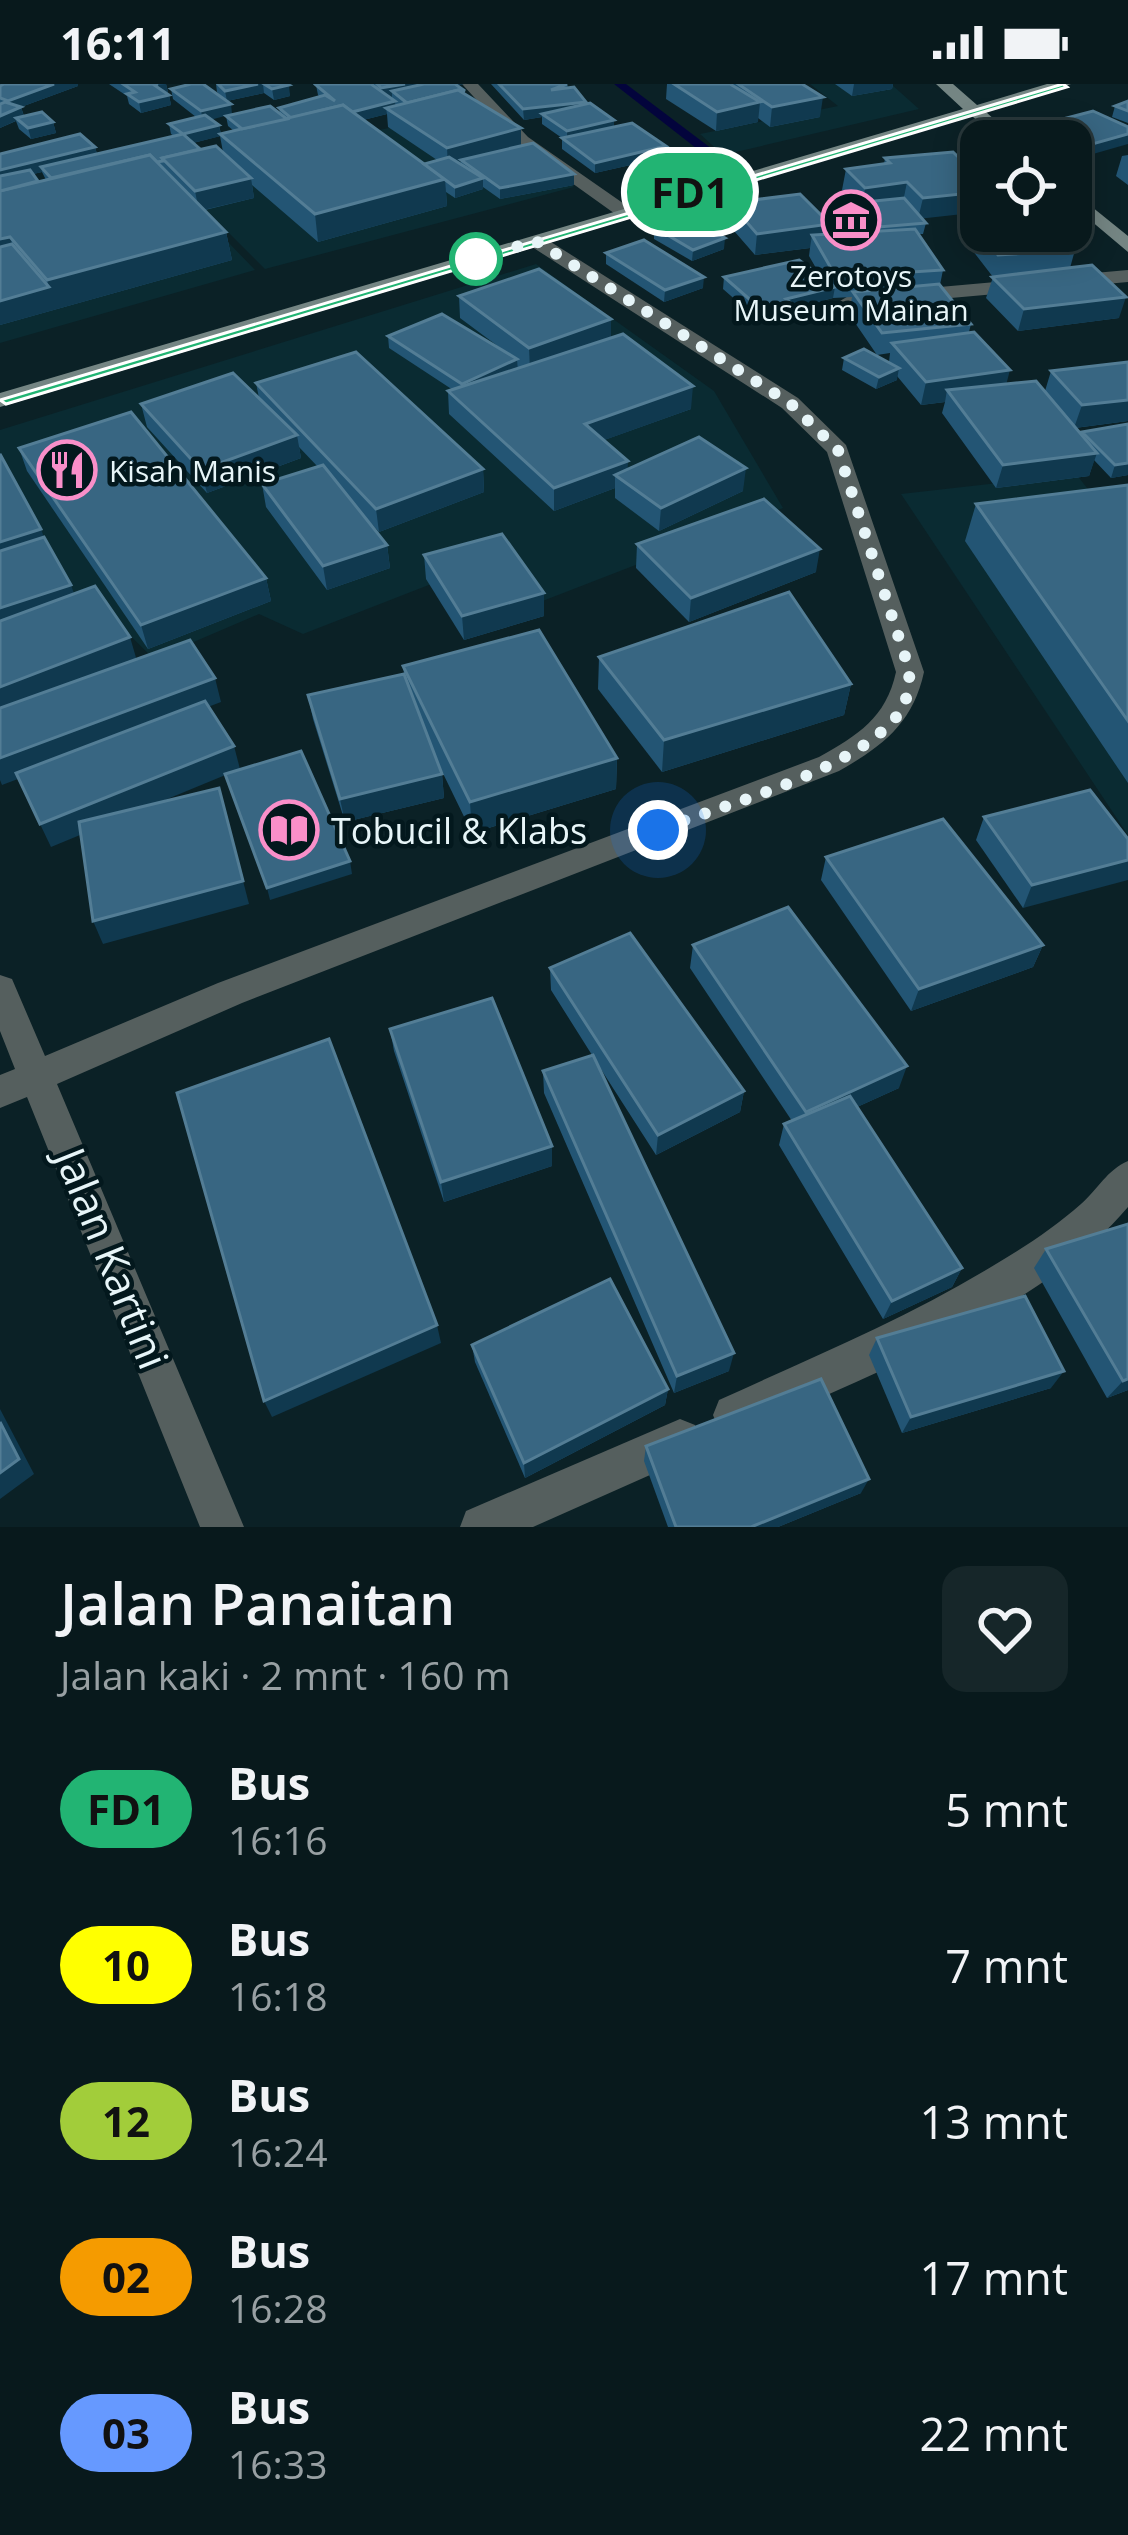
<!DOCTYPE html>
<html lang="id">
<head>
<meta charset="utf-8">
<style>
	:root { --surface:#08191c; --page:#162629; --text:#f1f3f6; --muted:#98a0a3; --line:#29383b }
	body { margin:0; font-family:"Open Sans",sans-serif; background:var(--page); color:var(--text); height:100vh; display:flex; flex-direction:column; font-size:45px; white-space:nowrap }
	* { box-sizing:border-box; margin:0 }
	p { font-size:39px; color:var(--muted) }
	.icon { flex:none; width:66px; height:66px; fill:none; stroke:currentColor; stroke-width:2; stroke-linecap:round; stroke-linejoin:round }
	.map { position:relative; height:1443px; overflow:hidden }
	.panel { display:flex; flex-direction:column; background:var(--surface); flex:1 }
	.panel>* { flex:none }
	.badge { padding:0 24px; border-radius:39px; font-size:42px; line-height:78px }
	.controls { position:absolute; left:960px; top:36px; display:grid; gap:24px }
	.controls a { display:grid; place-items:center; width:132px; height:132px; border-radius:24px; background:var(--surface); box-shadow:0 6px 30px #0003,0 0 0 3px var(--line); font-size:60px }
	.you { position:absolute; width:60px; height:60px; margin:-30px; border:9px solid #fff; border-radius:50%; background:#1a73e8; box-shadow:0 0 0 18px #1a73e833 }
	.map>.badge { position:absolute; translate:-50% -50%; box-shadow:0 0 0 6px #fff }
	.round { display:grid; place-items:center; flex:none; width:126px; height:126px; border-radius:24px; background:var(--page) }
	.summary { display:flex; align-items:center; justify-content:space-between; height:204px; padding:0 60px }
	h1 { font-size:57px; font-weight:600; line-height:90px }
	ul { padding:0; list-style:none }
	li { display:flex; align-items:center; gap:36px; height:156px; padding:0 60px }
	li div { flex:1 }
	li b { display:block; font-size:45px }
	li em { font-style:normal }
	li .badge { min-width:132px; font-weight:700; text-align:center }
	.status { display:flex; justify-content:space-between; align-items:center; height:84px; padding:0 60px; background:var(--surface); direction:ltr }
	.status svg { height:33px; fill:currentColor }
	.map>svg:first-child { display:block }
	.built { fill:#0a2b32 }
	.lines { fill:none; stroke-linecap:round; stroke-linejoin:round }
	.stream { fill:#03043c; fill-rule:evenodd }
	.street { fill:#555f5e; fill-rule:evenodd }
	.secondary { fill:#748583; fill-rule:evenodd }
	.wall { fill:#235574; fill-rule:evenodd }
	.shaded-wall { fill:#10394f }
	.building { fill:#386682; stroke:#537d95; stroke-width:3 }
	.line { fill:#22b473; stroke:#fff; stroke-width:3 }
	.walk { stroke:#e7f5f8; stroke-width:12; stroke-dasharray:0 21.6 }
	.stop-dot { fill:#fff; stroke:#22b473; stroke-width:6 }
	.labels { text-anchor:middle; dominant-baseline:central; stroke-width:9; stroke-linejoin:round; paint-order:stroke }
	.far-poi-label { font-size:30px; fill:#e7f5f8; stroke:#03181d }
	.poi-label { font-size:36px; fill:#e7f5f8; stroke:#03181d; text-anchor:start }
	.near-street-label { font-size:42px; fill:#e7f5f8; stroke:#03181d }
</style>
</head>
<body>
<div class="status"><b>16:11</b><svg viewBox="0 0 49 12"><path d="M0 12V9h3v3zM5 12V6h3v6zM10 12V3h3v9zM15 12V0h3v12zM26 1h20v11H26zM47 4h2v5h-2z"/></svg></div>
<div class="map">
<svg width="1128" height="1443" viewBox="0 0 1128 1443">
	<rect width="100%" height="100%" fill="#0b2126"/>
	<g class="built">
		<path d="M810,0h81l28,25 -196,46 -23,-21 138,-28z"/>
		<path d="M474,35l100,68 -309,82 -92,-92 233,-53z"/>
		<path d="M165,93l90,93 -255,73v-125z"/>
		<path d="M536,180l178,127 69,117 -243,94 -42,-44 -195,76 -44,-20 -105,45 -51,-50 -103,35v-214z"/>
		<path d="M1076,390l52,66v295l-227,-341z"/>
	</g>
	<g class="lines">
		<path class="stream" d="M614,0h12l110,83v6h-8z"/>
		<g class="street">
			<path d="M462,0h16l50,53 102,71v8h-12l-102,-73z"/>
			<path d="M529,153h14l255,161 48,47 78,227c-11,51 -41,74 -85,99l-597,232 -185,81 187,443h-44l-173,-430 -27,11v-33l15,-6 -15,-38v-56l12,4 33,77 173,-73 601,-226c39,-22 67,-39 77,-85l-69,-220 -45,-44 -253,-163z"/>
			<path d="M1128,186v12l-278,25 -10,-6 10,-6z"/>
			<path d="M1128,1077v46c-89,105 -256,166 -379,223l-15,6 -15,-6 -6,-15 6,-15c92,-42 186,-81 272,-133 32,-19 63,-39 90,-63 17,-15 26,-34 47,-43z"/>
			<path d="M680,1335l15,6 6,15 -6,15 -162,72h-73l6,-16z"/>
		</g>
		<g class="secondary">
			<path d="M936,0h17l24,21 70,-21h24l-85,28 32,29h-18l-28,-25 -972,291v-14l963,-284z"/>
			<path d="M1071,106l57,46v16l-57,-48z"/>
		</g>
	</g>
	<g class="wall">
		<path d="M4,0h74v2l-57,21 3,9 29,6 3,11 -25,6 -12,-10 -3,-8 -16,7v-42z"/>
		<path d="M109,0h57l2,8 -2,1 3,2 2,10 -30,8 -12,-9 -2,-8z"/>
		<path d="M216,0h71l3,12 -16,4 -10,-7 -37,8 -16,18 8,6 2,9 13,-3 -6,-5 -2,-10 54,-3 -1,-5 41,-11 -2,-2 -2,-10 4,-1h144l-7,1 64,61 53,28v11l-74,14 -17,-12v2l-28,9 -9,-6 1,14 -129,36 -66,-57 2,13 -49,12 21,22 6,28 -232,65v-171l95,-7 2,7 77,-18 -3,-2 -2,-10 27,-7 -23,-18 -2,-10 54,11 -8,-8zM387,30l1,13 49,33 -13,4 -61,-44zM220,52l3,16 -23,-3 -7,-6zM42,88l4,8 -8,1 -5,-7z"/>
		<path d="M491,0h76l1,4 46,39 52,19v11l-71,16 -33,-24v-11l-20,-14v-7l-18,3z"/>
		<path d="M667,0h135l18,33 -50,10 -12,-9v4l-42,9 -50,-32z"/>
		<path d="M835,0h58l-1,5 -40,7z"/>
		<path d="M1128,17v22l-16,-6 3,-11z"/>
		<path d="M1044,40l84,3 -42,29 -15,-7v-8h-17l-13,-6z"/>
		<path d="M953,68l-31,66 4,5 -3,11h-4l24,36 -3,15 31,39 -2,8 37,52 39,7 6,-20 77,50 -53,7 6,7 1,-3 46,43 -17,3 -17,-18 -5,16 -93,12 -54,-75 3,-11 -24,3 -24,-29v4l-21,9 -34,-19 2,-12 45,4 1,-9 -13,2 -28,-41 3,-17 -19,1 -42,11 -1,7 -28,7 -39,-34 1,-12 96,-2 -11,-19 1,-8 -55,7 -27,-31 2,-21 98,31 18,-1 -13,-17 2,-11 21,-2 -14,-13 4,-21 38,-5 1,-6z"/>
		<path d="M1128,71v30l-12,-9 6,-20z"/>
		<path d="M971,137l104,29 -5,18 49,50 -101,13 -32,-33 7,-21 -27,-35z"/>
		<path d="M654,143l70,22 -32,12 -38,-22z"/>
		<path d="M606,169l97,35 -39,14 -58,-38z"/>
		<path d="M459,212l152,23v19l80,71 -87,31 24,29 115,22 -84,40 -44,-33v-10l-61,23 -105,-97 -1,-23 5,-1 -64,-42 -1,-12 119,17 -47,-35z"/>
		<path d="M256,299l227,86 1,23 -105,40 -20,-22 28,35 3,23 -63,22 -61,-83 -4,-23 56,-17 -19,-20 2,11 -94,35 -60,-66 -6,-23 118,-6z"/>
		<path d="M19,364l247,130 5,23 -123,48 -121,-178z"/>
		<path d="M1128,401v298l-163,-242 11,-37z"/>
		<path d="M637,460l179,28 -127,50 -53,-54z"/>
		<path d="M424,471l120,61 -80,24 -38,-61z"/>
		<path d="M599,573l252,27 -7,31 -182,57 -64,-83z"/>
		<path d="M403,582l214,92 -1,31 -144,44 -38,-78 8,19 2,24 -99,24 -32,-103 -5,-24 96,-21z"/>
		<path d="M984,733l144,22 -105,69 -47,-68z"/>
		<path d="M826,773l217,88 -10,22 -122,44 -90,-131z"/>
		<path d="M693,861l206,143 -42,19 105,161 -10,19 -69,32 -104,-174 5,-21 8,-3 -102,-153z"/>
		<path d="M550,884l194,123 -4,21 -84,43 -61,-95 134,311 -55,22 -130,-300 -1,-22 49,-16 -41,-65z"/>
		<path d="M390,945l162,117v20l-108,36 -50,-151z"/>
		<path d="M1128,1140v166l-21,8 -73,-130 12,-19z"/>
		<path d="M877,1254l174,50 -149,45 -33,-78z"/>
		<path d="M472,1261l196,44 -3,16 -140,73 -50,-116z"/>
		<path d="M646,1362l215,47 -83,34h-110l-24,-66z"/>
	</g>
	<g class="shaded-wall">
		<path d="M54,0h24v2l-57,21 3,10 -24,11v-12l11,-5 -3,-10z"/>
		<path d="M166,0l2,8 -12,3 -2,-10z"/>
		<path d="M258,0h5l1,9 -37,8 -2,-10z"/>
		<path d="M405,0h59l-66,12 -6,-5v6l-10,2 -1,-11z"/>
		<path d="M854,0h39l-1,5 -40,7z"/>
		<path d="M289,1l1,11 -16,4 -2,-11z"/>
		<path d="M169,11l2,10 -30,8 -2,-11z"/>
		<path d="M823,13l-3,20 -50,10 2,-20z"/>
		<path d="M395,17l1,10 -10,-3 1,6 -86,22 -1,-11z"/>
		<path d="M586,18v10l-44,2v3l-18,3 -1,-11z"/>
		<path d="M760,18l-2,20 -42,9 1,-19z"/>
		<path d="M231,20l1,10 -29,8 -2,-11z"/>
		<path d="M614,36v11l-47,10v-10z"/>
		<path d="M53,38l3,11 -25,6 -3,-11z"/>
		<path d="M219,41l2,11 -36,9 -2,-11z"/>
		<path d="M521,44v20l-60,12v4l-13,4 -1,-20z"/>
		<path d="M1128,50v10l-42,12 3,-11z"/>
		<path d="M666,62v11l-71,16v-10z"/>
		<path d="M95,63l3,10 -57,10 1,5 -42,10v-12z"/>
		<path d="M574,90v11l-74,14v-11z"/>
		<path d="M251,94l3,20 -55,13 -4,-20z"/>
		<path d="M483,94v11l-28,9v-11z"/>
		<path d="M445,95l2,27 -129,36 -3,-28z"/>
		<path d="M907,98l-4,20 -41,6 3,-20z"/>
		<path d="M981,108v20l-63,7 5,-21z"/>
		<path d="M830,140l-4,21 -14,-10 -2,13 -55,7 2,-21z"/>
		<path d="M226,148l6,28 -232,65v-24l49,-14 -2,-7z"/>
		<path d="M10,153l9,28 -19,5v-31z"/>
		<path d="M725,154l-1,11 -32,12 1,-11z"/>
		<path d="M704,193l-1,11 -39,14 1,-12z"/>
		<path d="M835,203l-2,11 -42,11 -1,7 -28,7 1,-12 23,-12z"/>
		<path d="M1126,213l-7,21 -101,13 6,-22z"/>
		<path d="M611,235v22l-81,29 -1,-22z"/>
		<path d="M517,275l1,13 -55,24 -1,-12z"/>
		<path d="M899,284l-2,12 -21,9 3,-12z"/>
		<path d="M1010,286l-6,23 -57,-3 -2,12 -24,3 5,-23z"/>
		<path d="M693,302l-2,23 -106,38v-23z"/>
		<path d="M1128,316v21l-54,7 8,-23z"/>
		<path d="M297,351l4,23 -94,35 -6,-23z"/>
		<path d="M1097,369l-8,23 -93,12 7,-23z"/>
		<path d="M628,377l-1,22 -12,-8v13l-61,23v-23z"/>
		<path d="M1128,379v12l-17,3 4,-13z"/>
		<path d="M746,384l-3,23 -84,40 2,-23z"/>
		<path d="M483,385l1,23 -105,40 -3,-23z"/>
		<path d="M41,445l11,31 -52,17v-35z"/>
		<path d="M387,461l3,23 -63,22 -4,-24z"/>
		<path d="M820,465l-4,23 -127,50 2,-24z"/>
		<path d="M266,494l5,23 -123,48 -7,-24z"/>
		<path d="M71,501l8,23 -79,27v-27z"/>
		<path d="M544,509v23l-80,24 -2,-24z"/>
		<path d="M130,553l7,24 -137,53v-27z"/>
		<path d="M215,594l6,24 -219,83 -2,-5v-22z"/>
		<path d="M851,600l-7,31 -182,57 2,-32z"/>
		<path d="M234,662l6,23 -189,78 -11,-23z"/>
		<path d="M617,674l-1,31 -144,44 -2,-31z"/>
		<path d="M442,690l2,24 -99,24 -5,-23z"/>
		<path d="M219,704l30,116 -146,40 -10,-23z"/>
		<path d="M1128,776v20l-105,28 9,-23z"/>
		<path d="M350,777l2,13 -82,26 -3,-12z"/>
		<path d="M1043,861l-10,22 -122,44 8,-22z"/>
		<path d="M907,982l-8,22 -99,45 6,-21z"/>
		<path d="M744,1007l-4,21 -84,43 2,-20z"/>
		<path d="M552,1062v20l-108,36 -3,-20z"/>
		<path d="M962,1184l-10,19 -69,32 9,-18z"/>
		<path d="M437,1241l4,18 -169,74 -8,-16z"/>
		<path d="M734,1269l-5,18 -55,22 3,-17z"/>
		<path d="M1064,1287l-13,17 -149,45 9,-16z"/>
		<path d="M1128,1295v11l-21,8 16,-17z"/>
		<path d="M668,1305l-3,16 -140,73 -1,-15z"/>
		<path d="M0,1325l34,65 -34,25z"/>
		<path d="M869,1395l-8,14 -83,34h-27z"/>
	</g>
	<g class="building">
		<path d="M4,0h50l-46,17 -8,-3v-12z"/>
		<path d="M123,0h35l-4,1 15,10 -30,7 -12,-8 8,-2z"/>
		<path d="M191,0h12l28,20 -30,7 -30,-22z"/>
		<path d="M218,0h40l-33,7z"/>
		<path d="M264,0h23l2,1 -17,4z"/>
		<path d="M320,0h51l24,17 -43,11 -9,-7 -52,13 -12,-10 46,-13 10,6 -19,-16z"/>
		<path d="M377,0h28l-24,4z"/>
		<path d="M424,0h31l10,7 -7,-1 -51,13 -15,-12z"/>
		<path d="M499,0h68l-16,6 23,-3 12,15 -63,7z"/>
		<path d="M674,0h56l30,18 -43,10z"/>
		<path d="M738,0h64l21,13 -51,10z"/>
		<path d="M458,6l63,38 -74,20 -61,-40z"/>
		<path d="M1128,17v10l-13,-5z"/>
		<path d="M5,18l16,5 -21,9v-12z"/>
		<path d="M590,19l24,17 -47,11 -25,-17z"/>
		<path d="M343,21l102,74 -130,35 -95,-80z"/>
		<path d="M270,22l17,13 -45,10 -16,-13z"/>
		<path d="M1093,27l35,16v7l-39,11 -45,-21z"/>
		<path d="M42,28l11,10 -25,6 -12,-10z"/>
		<path d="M205,31l14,10 -36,9 17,15 -38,9 1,3 -6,1 -7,-7 -99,23 -10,-11 142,-33 -14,-10z"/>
		<path d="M632,39l34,23 -71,17 -33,-25z"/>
		<path d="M80,50l15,13 -95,23v-16z"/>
		<path d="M533,59l41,31 -74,14 -39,-28z"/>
		<path d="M216,62l35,32 -56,13 -33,-33z"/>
		<path d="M953,68l28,27v13l-58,6 -16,-16 -42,6 -19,-19 44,-6 -5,-5z"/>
		<path d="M150,71l76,77 -179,48 -37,-43 -10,2v-48z"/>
		<path d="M449,73l34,21 -28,9 -31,-23z"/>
		<path d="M30,86l8,11 -38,10v-15z"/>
		<path d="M800,110l30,30 -73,10 -27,-31z"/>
		<path d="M904,114l22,25 -71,6 -20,-24z"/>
		<path d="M686,132l39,22 -32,12 -39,-23z"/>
		<path d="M981,136v11h77l17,19 -77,5 -27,-34z"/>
		<path d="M915,145l28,41 -107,7 -24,-42z"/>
		<path d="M644,156l60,37 -39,13 -59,-37z"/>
		<path d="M12,160l37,43 -49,14v-54z"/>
		<path d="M799,176l36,27 -49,12 6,5 -29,7 -39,-34z"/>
		<path d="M1092,181l34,32 -102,12 -32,-32z"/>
		<path d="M539,185l72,50 -82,29 -70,-52z"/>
		<path d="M939,200l32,40 -89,9 -29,-41z"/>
		<path d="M442,230l75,45 -55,25 -74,-48z"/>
		<path d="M974,248l36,38 -84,12 -34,-39z"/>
		<path d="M623,250l70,52 -108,38 43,37 -74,27 -106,-97z"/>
		<path d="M864,265l35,19 -20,9 -35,-19z"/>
		<path d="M356,268l127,117 -107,40 -120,-126z"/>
		<path d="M1128,278v38l-46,5 -31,-34z"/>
		<path d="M233,289l64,62 -96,35 -60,-66z"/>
		<path d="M1036,297l61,72 -94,12 -56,-75z"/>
		<path d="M131,328l135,166 -125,47 -122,-177z"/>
		<path d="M1128,340v39l-13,2 -33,-33z"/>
		<path d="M699,353l47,31 -85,40 -46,-33z"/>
		<path d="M0,370l41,75 -41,13z"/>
		<path d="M323,381l64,80 -64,21 -61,-82z"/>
		<path d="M1128,401v236l-152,-217z"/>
		<path d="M764,415l56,50 -129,49 -54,-54z"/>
		<path d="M502,450l42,59 -82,23 -38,-61z"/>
		<path d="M44,453l27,48 -71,23v-57z"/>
		<path d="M95,502l35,51 -130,50v-66z"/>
		<path d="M789,508l62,92 -187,56 -65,-83z"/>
		<path d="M539,546l78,128 -147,44 -67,-136z"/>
		<path d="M190,556l25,38 -215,80v-50z"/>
		<path d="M404,590l38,100 -102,25 -32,-104z"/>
		<path d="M205,617l29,45 -194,78 -24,-51z"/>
		<path d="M301,667l49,110 -83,27 -42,-114z"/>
		<path d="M219,704l24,93 -150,40 -14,-99z"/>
		<path d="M1090,706l38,49v21l-96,25 -48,-68z"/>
		<path d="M943,735l100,126 -124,44 -93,-132z"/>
		<path d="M788,823l119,159 -101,46 -113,-167z"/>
		<path d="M630,849l114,158 -86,44 -108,-167z"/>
		<path d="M492,914l60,148 -111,36 -51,-153z"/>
		<path d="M329,955l108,286 -173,76 -87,-308z"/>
		<path d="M593,971l141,298 -57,23 -134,-305z"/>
		<path d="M850,1012l112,172 -70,33 -108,-177z"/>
		<path d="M1128,1140v155l-5,2 -77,-132z"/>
		<path d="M610,1195l58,110 -144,74 -52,-118z"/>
		<path d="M1025,1212l39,75 -153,46 -34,-79z"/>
		<path d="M821,1295l48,100 -118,48h-75l-30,-81z"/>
		<path d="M0,1338l19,37 -19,14z"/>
	</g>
	<path class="line" d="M1063,0l4,3 -1061,317 -6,-4z"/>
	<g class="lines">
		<path class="walk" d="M476,175l60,-18 254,162 48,47 72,222c-2,11 -2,27 -8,37 -40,61 -177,95 -244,121"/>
	</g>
	<defs>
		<symbol id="museum-ring" viewBox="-11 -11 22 22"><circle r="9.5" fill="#03181d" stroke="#f98fc9" stroke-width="1.5"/><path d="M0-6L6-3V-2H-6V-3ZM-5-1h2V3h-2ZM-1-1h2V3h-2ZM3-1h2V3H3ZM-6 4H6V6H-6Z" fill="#f98fc9"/></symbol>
		<symbol id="restaurant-ring" viewBox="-11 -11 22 22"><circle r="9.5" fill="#03181d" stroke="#f98fc9" stroke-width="1.5"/><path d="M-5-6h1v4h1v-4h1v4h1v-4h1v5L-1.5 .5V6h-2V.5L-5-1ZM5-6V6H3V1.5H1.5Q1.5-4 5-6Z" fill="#f98fc9"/></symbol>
		<symbol id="library-ring" viewBox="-11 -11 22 22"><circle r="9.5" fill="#03181d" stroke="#f98fc9" stroke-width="1.5"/><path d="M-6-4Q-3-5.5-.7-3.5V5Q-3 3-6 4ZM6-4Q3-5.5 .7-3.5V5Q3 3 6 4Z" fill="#f98fc9"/></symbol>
	</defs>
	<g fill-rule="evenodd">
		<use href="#museum-ring" x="818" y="103" width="66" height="66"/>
		<use href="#restaurant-ring" x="34" y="353" width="66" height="66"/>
		<use href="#library-ring" x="256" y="713" width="66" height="66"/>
	</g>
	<circle class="stop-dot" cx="476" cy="175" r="24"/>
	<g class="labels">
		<g class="far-poi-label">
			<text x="851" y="191">Zerotoys<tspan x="851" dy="34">Museum Mainan</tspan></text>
			<text x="109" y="386" text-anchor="start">Kisah Manis</text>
		</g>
		<g class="poi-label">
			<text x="331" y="746">Tobucil &amp; Klabs</text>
		</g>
		<g class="near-street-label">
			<text transform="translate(113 1174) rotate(68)">Jalan Kartini</text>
		</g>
	</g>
</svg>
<div class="controls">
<a><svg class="icon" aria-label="locate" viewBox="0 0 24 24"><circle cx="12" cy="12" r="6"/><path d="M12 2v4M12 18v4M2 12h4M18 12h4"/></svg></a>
</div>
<div class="you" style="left:658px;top:746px"></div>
<b class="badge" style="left:690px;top:108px;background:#22b473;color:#111">FD1</b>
</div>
<section class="panel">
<div class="summary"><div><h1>Jalan Panaitan</h1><p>Jalan kaki · 2 mnt · 160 m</p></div><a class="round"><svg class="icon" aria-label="heart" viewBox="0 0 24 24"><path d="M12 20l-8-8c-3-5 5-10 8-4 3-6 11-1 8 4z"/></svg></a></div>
<ul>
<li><span class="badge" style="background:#22b473;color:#111">FD1</span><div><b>Bus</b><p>16:16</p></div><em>5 mnt</em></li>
<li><span class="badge" style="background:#ff0;color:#111">10</span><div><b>Bus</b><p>16:18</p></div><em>7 mnt</em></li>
<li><span class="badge" style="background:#a2cd3a;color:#111">12</span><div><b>Bus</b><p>16:24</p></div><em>13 mnt</em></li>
<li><span class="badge" style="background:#f59b00;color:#111">02</span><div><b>Bus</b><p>16:28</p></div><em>17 mnt</em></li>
<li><span class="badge" style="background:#69f;color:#111">03</span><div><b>Bus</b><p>16:33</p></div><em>22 mnt</em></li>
</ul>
</section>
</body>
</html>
